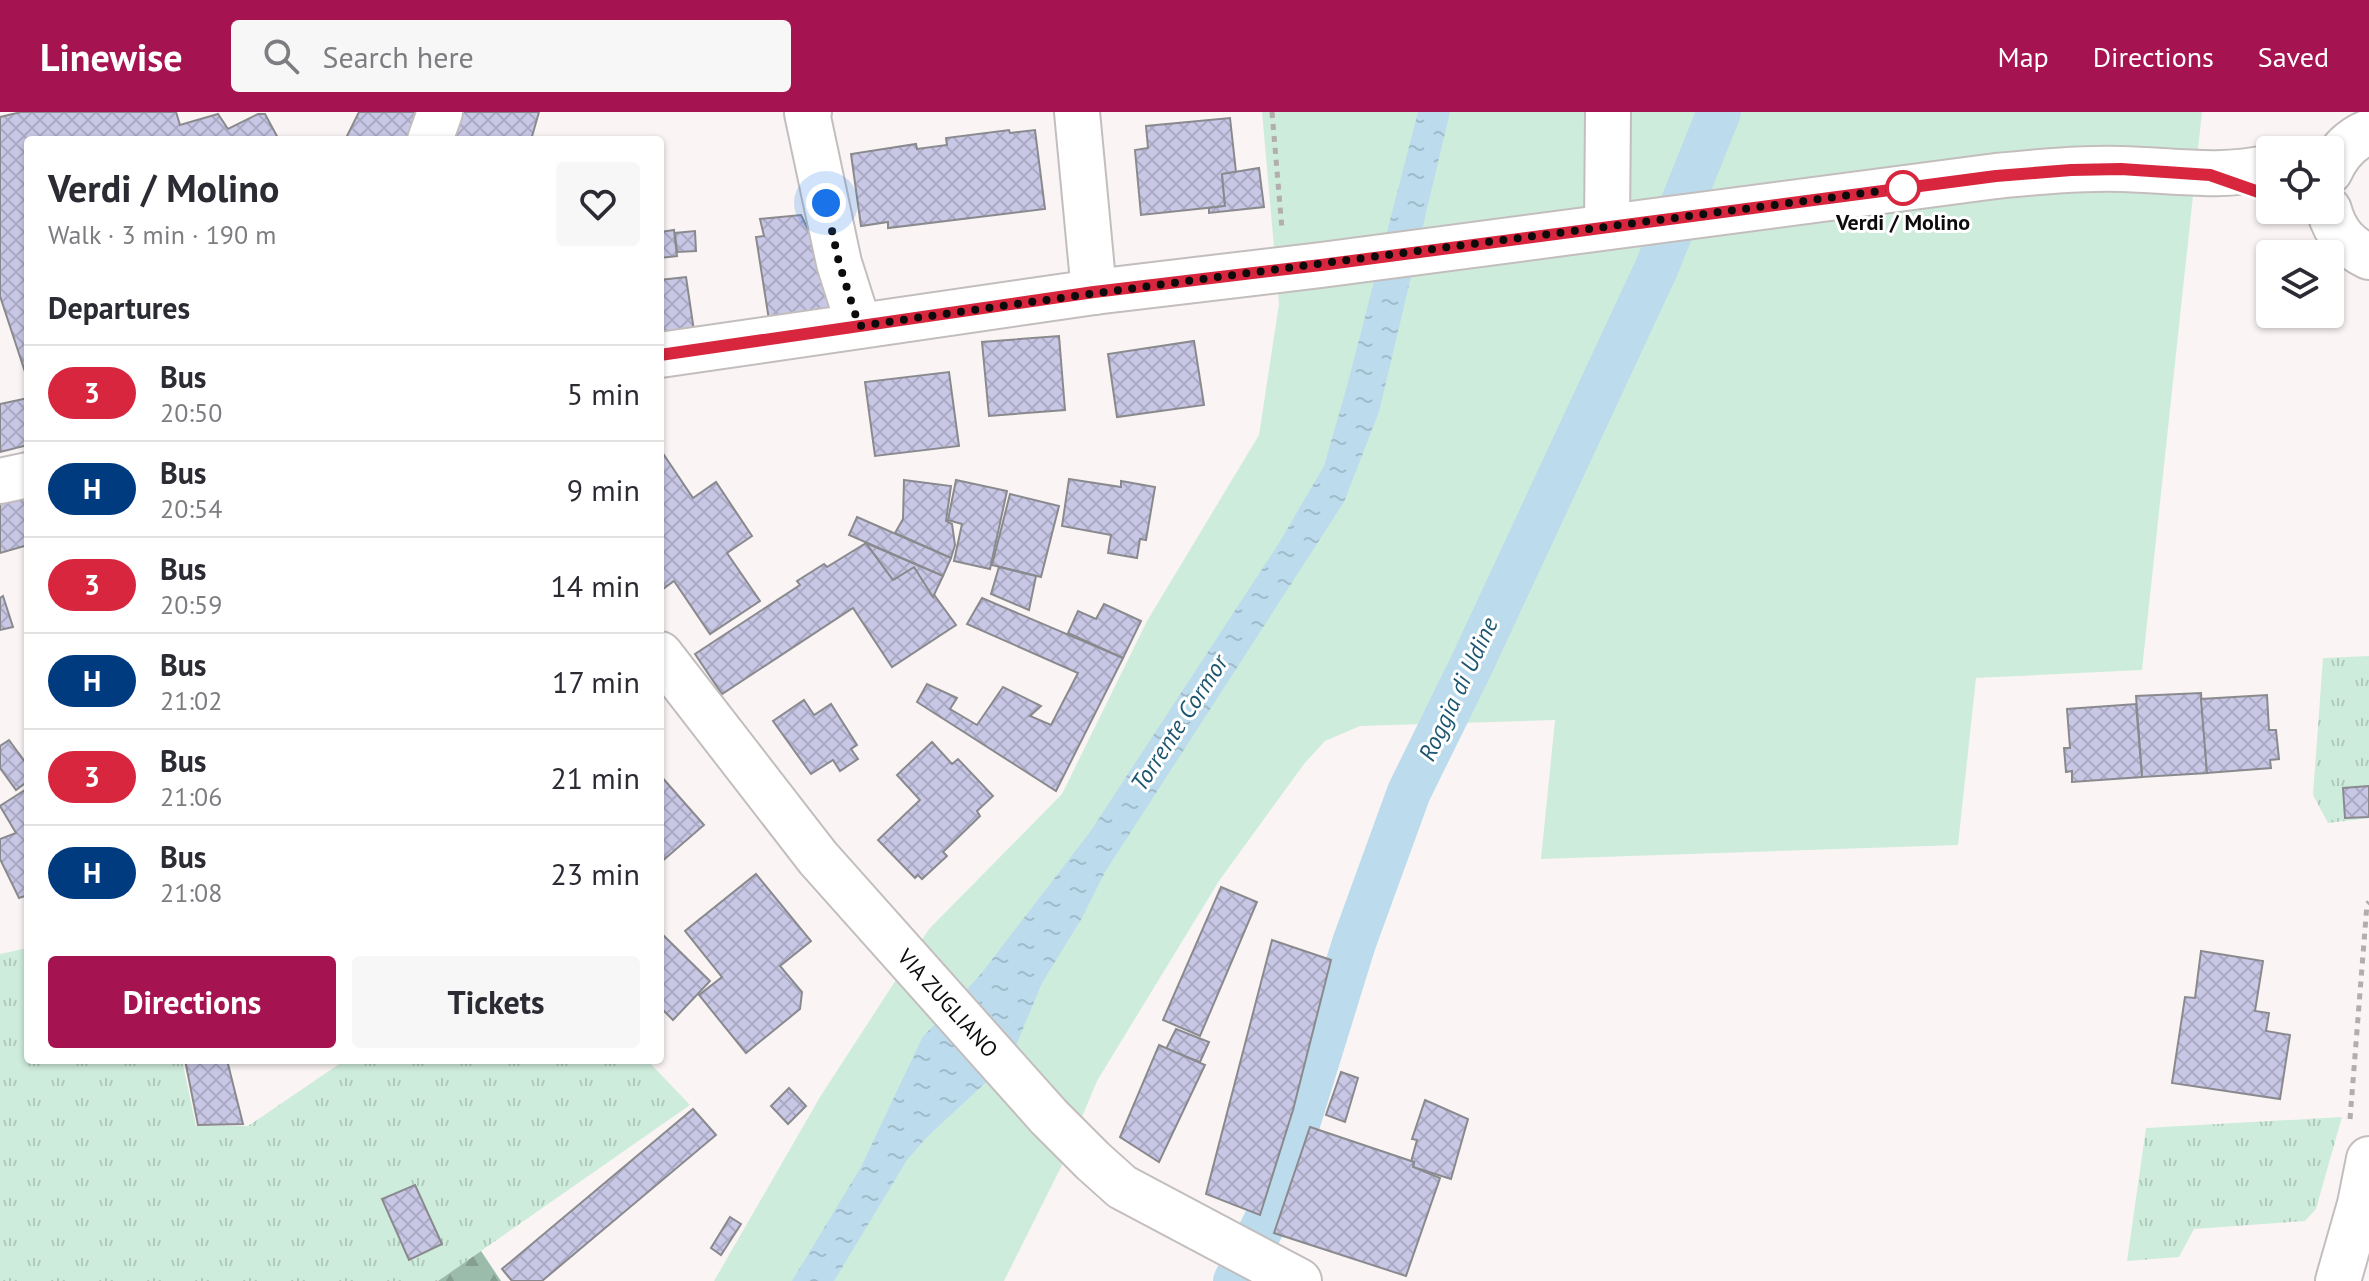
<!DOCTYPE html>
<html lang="en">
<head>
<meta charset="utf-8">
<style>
	:root { --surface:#fff; --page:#f7f7f7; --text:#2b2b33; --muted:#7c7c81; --line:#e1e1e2; --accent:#a61351 }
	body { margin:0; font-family:"PT Sans",sans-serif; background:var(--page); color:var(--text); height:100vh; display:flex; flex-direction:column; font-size:30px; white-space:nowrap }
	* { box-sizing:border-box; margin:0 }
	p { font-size:26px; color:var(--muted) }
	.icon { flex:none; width:44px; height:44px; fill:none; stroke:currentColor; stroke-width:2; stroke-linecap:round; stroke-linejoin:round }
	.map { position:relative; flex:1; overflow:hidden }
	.sheet { position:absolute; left:24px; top:24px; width:640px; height:928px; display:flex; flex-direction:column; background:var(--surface); border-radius:8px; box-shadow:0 2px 6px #0004 }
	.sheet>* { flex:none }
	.badge { padding:0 16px; border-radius:26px; font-size:28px; line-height:52px }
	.controls { position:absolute; left:2256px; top:24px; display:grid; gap:16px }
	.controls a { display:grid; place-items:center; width:88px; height:88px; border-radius:8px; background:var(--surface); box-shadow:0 2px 6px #0004; font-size:40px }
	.you { position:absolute; width:40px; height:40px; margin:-20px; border:6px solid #fff; border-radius:50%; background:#1a73e8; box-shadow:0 0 0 12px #1a73e833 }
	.map>.badge { position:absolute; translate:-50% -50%; box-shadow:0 0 0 4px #fff }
	h2 { padding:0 24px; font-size:30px; line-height:72px }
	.round { display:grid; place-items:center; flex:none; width:84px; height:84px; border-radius:8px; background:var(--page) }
	.headline { display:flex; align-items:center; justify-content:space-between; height:136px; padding:0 24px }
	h1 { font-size:38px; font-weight:600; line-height:60px }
	.button { display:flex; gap:16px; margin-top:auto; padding:16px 24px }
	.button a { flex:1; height:92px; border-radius:8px; background:var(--accent); color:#fff; font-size:32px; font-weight:600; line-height:92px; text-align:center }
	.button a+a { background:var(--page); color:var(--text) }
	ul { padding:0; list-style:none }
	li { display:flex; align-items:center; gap:24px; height:96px; padding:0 24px; border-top:2px solid var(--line) }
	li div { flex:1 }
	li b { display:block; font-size:30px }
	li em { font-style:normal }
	li .badge { min-width:88px; font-weight:700; text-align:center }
	header { display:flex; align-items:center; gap:48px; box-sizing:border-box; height:112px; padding:0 40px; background:var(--accent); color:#fff }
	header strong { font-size:38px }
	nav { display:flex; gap:44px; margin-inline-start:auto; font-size:28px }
	.search { width:560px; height:72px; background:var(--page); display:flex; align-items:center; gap:20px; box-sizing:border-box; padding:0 28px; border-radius:8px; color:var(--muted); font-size:30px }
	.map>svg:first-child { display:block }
	.grass { fill:url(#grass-tufts) }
	.forest { fill:url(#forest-firs) }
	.green { fill:#ceecdc }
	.water { fill:url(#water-ripples) }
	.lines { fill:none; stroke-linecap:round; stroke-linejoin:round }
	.canal { stroke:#bcdced; stroke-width:44 }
	.building { fill:url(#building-cross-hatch); stroke:#8a8a8e; stroke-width:2 }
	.minor-casing { stroke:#c3bebd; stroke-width:48 }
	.major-casing { stroke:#c3bebd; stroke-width:48 }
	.path { stroke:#b2aead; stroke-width:5; stroke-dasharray:6 6; stroke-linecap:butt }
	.minor { stroke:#fff; stroke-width:44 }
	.major { stroke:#fff; stroke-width:44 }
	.line-casing { stroke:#fff; stroke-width:18 }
	.line { stroke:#d7263d; stroke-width:12 }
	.walk { stroke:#0d0b0b; stroke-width:8; stroke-dasharray:0 14.4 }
	.stop-dot { fill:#fff; stroke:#d7263d; stroke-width:4 }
	.labels { text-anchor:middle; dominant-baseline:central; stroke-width:6; stroke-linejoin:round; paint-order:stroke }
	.stop-label { font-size:22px; font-weight:bold; fill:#0d0b0b; stroke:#fff }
	.street-label { font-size:22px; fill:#0d0b0b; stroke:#fff }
	.water-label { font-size:24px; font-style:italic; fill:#1d5670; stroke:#fff }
</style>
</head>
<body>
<header>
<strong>Linewise</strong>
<div class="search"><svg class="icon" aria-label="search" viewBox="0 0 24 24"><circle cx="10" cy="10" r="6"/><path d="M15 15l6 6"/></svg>Search here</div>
<nav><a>Map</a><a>Directions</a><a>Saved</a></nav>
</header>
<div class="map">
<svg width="2369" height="1169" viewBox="0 0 2369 1169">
	<defs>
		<pattern id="grass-tufts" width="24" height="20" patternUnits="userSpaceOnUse" patternTransform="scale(2)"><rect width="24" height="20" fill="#ceecdc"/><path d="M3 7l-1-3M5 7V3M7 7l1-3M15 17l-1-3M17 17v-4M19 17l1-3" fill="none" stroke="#b0c9bb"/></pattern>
		<pattern id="forest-firs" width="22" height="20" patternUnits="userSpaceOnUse" patternTransform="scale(2)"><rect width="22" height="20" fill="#9bbbab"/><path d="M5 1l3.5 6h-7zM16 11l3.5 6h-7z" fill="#849f92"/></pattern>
		<pattern id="water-ripples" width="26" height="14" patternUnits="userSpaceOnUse" patternTransform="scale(2)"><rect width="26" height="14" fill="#bcdced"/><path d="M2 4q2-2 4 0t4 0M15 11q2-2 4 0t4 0" fill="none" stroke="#a0bbca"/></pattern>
		<pattern id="building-cross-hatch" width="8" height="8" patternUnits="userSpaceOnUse" patternTransform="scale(2)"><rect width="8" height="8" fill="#c9c7e6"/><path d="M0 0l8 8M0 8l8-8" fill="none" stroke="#abaac4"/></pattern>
	</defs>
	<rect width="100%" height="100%" fill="#faf5f4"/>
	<g class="grass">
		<path d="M2369,544v162l-41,5 -15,-28 10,-137z"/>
		<path d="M28,836v112h154l14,66h52l97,-66h302l43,45 -252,176h-438v-327z"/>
		<path d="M2342,1005l-26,92 -11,12 -111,8 -15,28 -52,4 19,-133z"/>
	</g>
	<path class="forest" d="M481,1139l20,30h-63z"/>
	<path class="green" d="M1262,0h940l-60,558 -166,8 -18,167 -417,14 14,-139 -195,6 -35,15 -21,23 -85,117 -122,200 -35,84 -58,116h-290l106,-184 109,-168 133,-135 85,-173 112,-186 20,-131z"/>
	<path class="water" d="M1418,0h32l-71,300 -35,90 -239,370 -23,46 -40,65 -32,77 -83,77 -20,23 -73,121h-42l69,-114 61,-129 58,-63 110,-143 189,-289 45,-77 23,-80z"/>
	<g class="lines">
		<path class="canal" d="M1235,1169l37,-73 82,-265 55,-151 61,-124 186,-399 63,-157"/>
	</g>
	<g class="building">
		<path d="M21,0h155l4,13 38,-11 10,15 30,-15h7l14,26h-251v241l-28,-85v-179z"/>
		<path d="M359,0h59l-10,28h-63z"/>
		<path d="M456,0h83l-8,28h-85z"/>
		<path d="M1230,6l6,54 -14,2 3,32 -84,9 -6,-65 13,-2 -2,-22z"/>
		<path d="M1009,18l1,3 25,-3 10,79 -157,19v-6l-27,4 -10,-72 65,-10 1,5 30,-4 -1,-7z"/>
		<path d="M1259,56l5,39 -55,6v-5l16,-2 -3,-32z"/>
		<path d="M801,103l35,71 1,24 -68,10 -13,-83 8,-1 -4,-17z"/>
		<path d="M674,118l3,26 -17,2v-26z"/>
		<path d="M695,119l1,20 -19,1 -2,-19z"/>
		<path d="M686,165l8,54 -34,5v-56z"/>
		<path d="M1059,224l6,74 -76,6 -7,-74z"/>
		<path d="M1194,229l10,64 -87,12 -9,-63z"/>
		<path d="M949,260l10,74 -84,10 -10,-74z"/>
		<path d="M28,286v47l-28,7v-48z"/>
		<path d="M660,337l33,49 23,-16 36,54 -25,17 33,48 -50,33 -36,-53 -11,8 -3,-5z"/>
		<path d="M1069,367l52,8v-6l34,6 -9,53 -6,-1 -3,19 -29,-5 3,-18 -49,-9z"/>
		<path d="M904,368l47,6 -5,35 6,3 3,21 -4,13 -56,-25 8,-14z"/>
		<path d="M956,368l51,11 -17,78 -36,-8 8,-37 -14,-4z"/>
		<path d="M28,377v56l-28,8v-57z"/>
		<path d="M1010,382l49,12 -18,71 -49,-12z"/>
		<path d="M857,405l94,41 -8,18 -94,-41z"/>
		<path d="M866,431l27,37 21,-13 42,58 -64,42 -39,-59 -131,86 -27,-40 105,-69 -3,-4 27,-17 3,3z"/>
		<path d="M866,431l77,33 -10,21 -19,-30 -21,13z"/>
		<path d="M999,455l37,9 -7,34 -38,-16z"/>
		<path d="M3,484l10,31 -13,3v-32z"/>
		<path d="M982,486l141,60 -67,133 -139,-89 10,-18 30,14 -7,11 27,16 26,-38 38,19 -11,10 21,9 27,-52 -111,-49z"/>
		<path d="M1104,492l37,17 -18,37 -55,-25 10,-22 18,8z"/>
		<path d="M2201,581l6,80 -65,4 -6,-81z"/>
		<path d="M2267,583l2,35h7l3,29 -9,1 1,8 -64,5 -6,-74z"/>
		<path d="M804,588l10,15 17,-11 26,41 -6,4 7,10 -18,12 -7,-11 -22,14 -38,-53z"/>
		<path d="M2136,592l6,73 -70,5v-11l-6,1 -2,-24h6l-3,-39z"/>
		<path d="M9,628l19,26v15l-12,9 -16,-22v-22z"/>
		<path d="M932,630l20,22 6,-5 35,37 -16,15 3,5 -37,36 4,4 -25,23 -4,-4 -3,3 -37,-38 42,-40 -23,-25z"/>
		<path d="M660,663l44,50 -44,38z"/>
		<path d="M2369,674v31l-24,1 -2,-30z"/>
		<path d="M28,676v107l-9,3 -19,-39v-20l16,-6 -16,-27z"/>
		<path d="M756,762l55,67 -31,25 22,26 -2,17 -54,44 -47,-58 23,-18 -37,-46z"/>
		<path d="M1221,775l36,15 -57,134 -37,-16z"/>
		<path d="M660,820l50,49 -37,39 -13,-13z"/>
		<path d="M1272,828l59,20 -38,150 -33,105 -54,-21z"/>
		<path d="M2201,839l62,10 -8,50 14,2 -3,18 24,4 -10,64 -108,-16 13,-86 10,1z"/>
		<path d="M1176,917l33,13 -9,20 -34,-13z"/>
		<path d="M1159,933l46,20 -46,97 -39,-25z"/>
		<path d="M185,948h42l16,64 -45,1z"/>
		<path d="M1341,960l17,6 -13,44 -19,-7z"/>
		<path d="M789,976l17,18 -18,18 -17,-18z"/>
		<path d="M1425,988l43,19 -17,60 -38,-12 1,-5h-3l6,-22 -5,-1z"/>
		<path d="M693,997l23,26 -174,146h-30l-10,-12z"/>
		<path d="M1310,1015l104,35 -1,5 27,11 -34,98 -132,-43z"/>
		<path d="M415,1073l27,59 -33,16 -27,-61z"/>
		<path d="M730,1105l11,7 -20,31 -10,-7z"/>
	</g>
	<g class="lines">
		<defs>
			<g id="minor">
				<path d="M809,0l-2,1 32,150 20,63"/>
				<path d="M1077,0l17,180"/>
				<path d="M430,28l10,-28"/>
				<path d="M1607,114l1,-114"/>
				<path d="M660,542l158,204 231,259 44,44 29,26 177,94"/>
				<path d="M2338,1169l22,-77 9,-45"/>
			</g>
			<g id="major">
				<path d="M2330,59c8,-18 21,-32 39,-39"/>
				<path d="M2329,98c6,23 19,37 40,47"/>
				<path d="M660,243l434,-63 227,-27 675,-89c41,-4 83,-8 125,-7 50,1 99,10 149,-2"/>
				<path d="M0,369l28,-6"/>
			</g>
		</defs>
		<use href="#minor" class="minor-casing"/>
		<use href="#major" class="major-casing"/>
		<g class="path">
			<path d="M1272,0l10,117"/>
			<path d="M2350,1007l17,-215 2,-2"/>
		</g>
		<use href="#minor" class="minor"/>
		<use href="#major" class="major"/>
	</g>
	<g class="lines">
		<defs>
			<path id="line" d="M660,243l434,-63 227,-27 675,-89 75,-6 50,-1 89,6 60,21"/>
		</defs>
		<use href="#line" class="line-casing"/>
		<use href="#line" class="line"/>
		<path class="walk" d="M826,91l13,60 20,63c350,-50 700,-92 1051,-139l-7,1"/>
	</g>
	<circle class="stop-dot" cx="1903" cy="76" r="16"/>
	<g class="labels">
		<g class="stop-label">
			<text x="1903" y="110">Verdi / Molino</text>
		</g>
		<g class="street-label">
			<text transform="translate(948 891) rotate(48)">VIA ZUGLIANO</text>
		</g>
		<g class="water-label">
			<text transform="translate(1458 577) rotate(-65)">Roggia di Udine</text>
			<text transform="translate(1179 611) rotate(-57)">Torrente Cormor</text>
		</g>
	</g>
</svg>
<div class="controls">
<a><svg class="icon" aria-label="locate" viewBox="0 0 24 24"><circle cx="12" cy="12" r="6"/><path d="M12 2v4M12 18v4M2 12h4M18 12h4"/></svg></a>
<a><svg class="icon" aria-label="layers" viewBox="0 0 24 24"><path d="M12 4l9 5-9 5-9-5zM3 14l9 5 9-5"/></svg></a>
</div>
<div class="you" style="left:826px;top:91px"></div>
<section class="sheet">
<div class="headline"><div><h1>Verdi / Molino</h1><p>Walk · 3 min · 190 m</p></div><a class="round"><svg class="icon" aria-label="heart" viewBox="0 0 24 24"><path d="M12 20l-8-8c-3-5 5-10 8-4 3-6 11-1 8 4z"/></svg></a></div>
<h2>Departures</h2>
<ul>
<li><span class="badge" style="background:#d7263d;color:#fff">3</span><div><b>Bus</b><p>20:50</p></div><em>5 min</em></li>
<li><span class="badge" style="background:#003b80;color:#fff">H</span><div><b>Bus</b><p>20:54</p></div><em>9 min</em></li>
<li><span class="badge" style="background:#d7263d;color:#fff">3</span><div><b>Bus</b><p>20:59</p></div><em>14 min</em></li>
<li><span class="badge" style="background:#003b80;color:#fff">H</span><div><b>Bus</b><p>21:02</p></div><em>17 min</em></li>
<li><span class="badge" style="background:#d7263d;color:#fff">3</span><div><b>Bus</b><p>21:06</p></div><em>21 min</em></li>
<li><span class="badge" style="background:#003b80;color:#fff">H</span><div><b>Bus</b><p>21:08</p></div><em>23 min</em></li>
</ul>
<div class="button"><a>Directions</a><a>Tickets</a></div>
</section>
</div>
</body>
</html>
